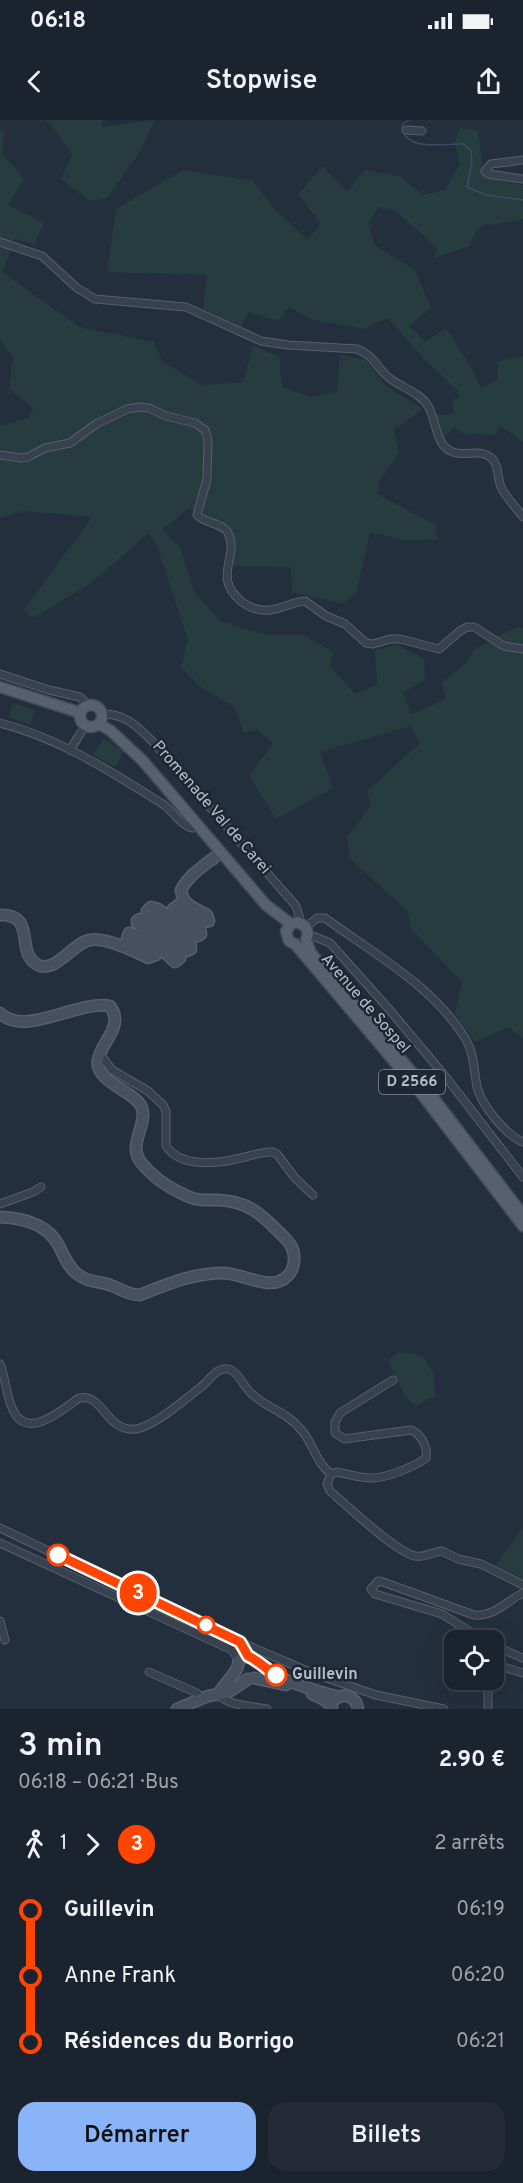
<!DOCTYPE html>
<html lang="fr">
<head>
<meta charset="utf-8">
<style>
	:root { --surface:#1b232e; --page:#242b36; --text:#f1f3f6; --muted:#a0a4aa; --line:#39404a; --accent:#8ab4f8 }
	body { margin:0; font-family:Overpass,sans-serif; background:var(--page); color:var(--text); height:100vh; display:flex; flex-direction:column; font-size:22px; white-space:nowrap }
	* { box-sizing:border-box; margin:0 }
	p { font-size:20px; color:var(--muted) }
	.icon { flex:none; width:33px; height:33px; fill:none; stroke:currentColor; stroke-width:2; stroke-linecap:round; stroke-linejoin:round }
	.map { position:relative; height:1589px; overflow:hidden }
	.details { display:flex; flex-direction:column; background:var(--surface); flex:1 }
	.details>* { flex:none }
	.badge { padding:0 12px; border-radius:20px; font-size:21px; line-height:39px }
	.tools { position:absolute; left:444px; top:1510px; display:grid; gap:12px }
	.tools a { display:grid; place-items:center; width:60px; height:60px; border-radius:12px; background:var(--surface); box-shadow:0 6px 24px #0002,0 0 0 2px var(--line); font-size:30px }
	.map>.badge { position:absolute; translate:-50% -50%; box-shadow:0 0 0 3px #fff }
	.legs { display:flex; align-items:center; gap:9px; height:66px; padding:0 18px; font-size:20px }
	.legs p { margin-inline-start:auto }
	.summary { display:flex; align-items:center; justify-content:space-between; height:102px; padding:0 18px }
	h1 { font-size:33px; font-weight:600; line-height:45px }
	.action { display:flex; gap:12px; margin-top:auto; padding:12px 18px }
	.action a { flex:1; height:69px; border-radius:18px; background:var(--accent); color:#111; font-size:24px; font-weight:600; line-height:69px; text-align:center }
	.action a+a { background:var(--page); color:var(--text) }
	ul { padding:0 18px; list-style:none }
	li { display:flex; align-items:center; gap:21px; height:66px; font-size:22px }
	li i { display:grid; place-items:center; width:9px; height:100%; margin:0 8px; background:currentColor }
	li i::after { content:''; width:15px; height:15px; margin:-8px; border:4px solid; border-radius:50%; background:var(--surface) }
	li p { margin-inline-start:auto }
	li:first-child i { background:linear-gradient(#0000 50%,currentColor 0) }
	li:last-child i { background:linear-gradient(currentColor 50%,#0000 0) }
	.status { display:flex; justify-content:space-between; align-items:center; height:42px; padding:0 30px; background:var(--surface); direction:ltr }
	.status svg { height:16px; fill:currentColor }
	header { display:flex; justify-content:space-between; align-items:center; height:78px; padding:0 18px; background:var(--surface); font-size:27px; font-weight:600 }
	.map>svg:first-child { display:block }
	.green { fill:#263c3f }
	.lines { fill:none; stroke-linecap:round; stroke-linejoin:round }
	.stream { stroke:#394c67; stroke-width:1.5 }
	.street-casing { stroke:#565f6c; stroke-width:9 }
	.secondary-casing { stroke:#565f6c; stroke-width:13 }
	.primary-casing { stroke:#414a57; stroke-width:13 }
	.street { stroke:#38414e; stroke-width:7 }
	.secondary { stroke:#465061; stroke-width:10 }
	.primary { stroke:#56606e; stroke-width:10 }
	.line-1-casing { stroke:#fff; stroke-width:14 }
	.line-1 { stroke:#ff4500; stroke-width:9 }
	.stop-1-dot { fill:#fff; stroke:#ff4500; stroke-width:3 }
	.labels { text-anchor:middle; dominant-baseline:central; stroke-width:5; stroke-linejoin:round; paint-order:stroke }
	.shield { fill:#1d2633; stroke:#878f9c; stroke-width:1.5 }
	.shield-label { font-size:15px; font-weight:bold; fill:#b4bcc9 }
	.street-label { font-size:16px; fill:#b4bcc9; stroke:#1d2633 }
	.stop-label { font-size:16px; font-weight:bold; fill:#b4bcc9; stroke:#1d2633; text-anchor:start }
</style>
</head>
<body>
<div class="status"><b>06:18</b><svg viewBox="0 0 49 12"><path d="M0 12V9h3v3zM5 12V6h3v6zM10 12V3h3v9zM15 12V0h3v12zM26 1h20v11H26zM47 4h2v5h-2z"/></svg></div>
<header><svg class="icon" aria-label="back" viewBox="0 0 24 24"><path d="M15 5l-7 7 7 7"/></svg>Stopwise<svg class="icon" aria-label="share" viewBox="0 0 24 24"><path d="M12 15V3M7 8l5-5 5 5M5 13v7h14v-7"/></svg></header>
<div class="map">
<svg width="523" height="1589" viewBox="0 0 523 1589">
	<rect width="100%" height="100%" fill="#242f3e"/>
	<g class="green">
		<path d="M45,0h57v7l53,-7 -16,33 -31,44 -18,4 -29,-22 11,-25 -21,-29z"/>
		<path d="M459,8l19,2 6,47 39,8v34l-30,6 -7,-1 -10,7 -7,15 -35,12 3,-10 -41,-37 -17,-4 -11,16 7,22 40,25 16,38 -22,18 16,16 21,-14 25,39 10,21 16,-8 1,-19 25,-5v86l-23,-16 -5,9 -31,-1 -10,-7 -10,10 -9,-22 18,-1v-14l6,-2 -1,-7 -35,-33 -34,-39h-5l-20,10 -54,-10 -21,-12 -11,14 -30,-9 -6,15 -39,-18 4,-34 -100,-3 9,-63 67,-39 70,11 21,27 33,32 14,-16 -23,-30 25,-28 24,26 18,-22 37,7 20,18 23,-5 15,-26 -5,-22z"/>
		<path d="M0,9l4,2 -1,23 21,25 -16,26 36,18 -10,22 -19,-7 -13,34 77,55 75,15 8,19 39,24 42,-3 10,-37 26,12 3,30 29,10 26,-5 3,-37 26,5 19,25 38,24 -29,21 5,23 -20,28 -1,13 57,31 3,14 -27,2 -41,-9 -13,59 -14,13 -51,-12 -1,-25 -59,-1 -4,-38 -39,-20 -26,21 17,19 14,43 27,31 47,13h36l29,17 -3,14 25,28 22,-9 -2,-35 23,-5 26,14 1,21 -22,12 8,23 34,-16 -3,-17 22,-17 11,-16 27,-15 17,-7 4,1v411l-14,-12 -34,15 -20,-28 7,-32 -51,-53 -3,-17 -59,-55 -2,-20 24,-31 -4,-15 53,-48 -9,-17 -91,26 13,36 -57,31 -27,-44 24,-31 -16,-14 -13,3 -10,-26 -32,-19 -21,-21 7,-27 -31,-94 -8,-13 -58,50 -58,35 -10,-7 69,-94 -68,-6 -24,7v-92l29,-8 4,-10 -24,-19 4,-31 -13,-18z"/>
		<path d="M13,583l22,7 -5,15 -22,-8z"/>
		<path d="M103,619l21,12 -9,16 -22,-12z"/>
		<path d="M398,1232l24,3 12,19 1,22 -19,10 -11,-10 -17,-35z"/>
		<path d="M523,1407v53l-28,-14z"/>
	</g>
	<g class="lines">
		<path class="stream" d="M409,0l-7,5c1,28 44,18 62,19l7,7 1,11 -5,25 19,8 37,5"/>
		<defs>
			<g id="street">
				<path d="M406,10l16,1"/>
				<path d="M523,40l-32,4 -6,7 3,3 35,5"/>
				<path d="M0,122l42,14 35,32 18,11 91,8 75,34 27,4 69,4c17,7 18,16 30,27 12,11 33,16 41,30 8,13 7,32 18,42 13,12 32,-1 44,9 9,6 7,20 11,30 5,11 15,20 22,30"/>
				<path d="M0,335l21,3 7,-1 17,-9 25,-5 26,-19 31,-15 12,-2 10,1 17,8 29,7 10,7 3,10 -1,39 -10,36c8,9 25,7 31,18 12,24 -17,44 14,69 8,6 17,9 27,8 12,-1 23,-8 36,-9l21,15 19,8 21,19 7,1 17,-5h10l39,10 21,-18 7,-4h7l30,19 19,3"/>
				<path d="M0,554l49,16 31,7 9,9"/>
				<path d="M102,594c22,-1 35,12 50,27l144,165 5,17"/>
				<path d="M0,603c59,15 110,48 161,80 11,6 19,23 32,25"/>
				<path d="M70,630l15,-24"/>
				<path d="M306,807l11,-9h8c48,35 108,68 140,120 9,15 9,32 12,49 5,19 29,48 46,55"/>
				<path d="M308,814l22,9 58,65 57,68 78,101"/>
				<path d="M100,934l12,16 36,21 15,14 3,6v35c14,21 49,18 70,13 12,-2 25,-8 37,-7l4,2 18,24 18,17"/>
				<path d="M0,1084l33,-12 8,-5"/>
				<path d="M0,1244c6,15 6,32 13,46 14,31 49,0 66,-12 25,-5 26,34 57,31 18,-3 50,-30 65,-42 6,-5 11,-12 17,-16 4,-2 9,-3 13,-1 9,4 13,18 21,24 17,16 35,17 51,38 11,14 14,32 28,42"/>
				<path d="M393,1260l-53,33 -5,9v11l9,6 67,-9c10,4 17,17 15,28 -10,8 -42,21 -55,20 -11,0 -23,-4 -34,-6l-6,2 -4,10 3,7c17,15 66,61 85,65 10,2 18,-4 27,-5l16,8 23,5 42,21"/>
				<path d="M0,1408l240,114 72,31 64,22 68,14"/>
				<path d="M0,1423l232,107 7,10"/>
				<path d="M0,1501l5,19"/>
				<path d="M485,1521l-43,-27 -67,-20 -4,-5 7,-8 5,1 91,33c21,2 32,-14 49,-22"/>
				<path d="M494,1526l29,12"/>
				<path d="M494,1550l9,-3 20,6"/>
				<path d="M149,1552l48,21 4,6"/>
				<path d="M488,1560v29"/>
				<path d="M218,1574c10,12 34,12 49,15"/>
			</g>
			<g id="secondary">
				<path d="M0,795c38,-1 14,38 38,50 17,9 36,-23 52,-25 16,-3 44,11 58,18l8,-3 -3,-6 -23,-7 -3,-3 2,-6 25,9 21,20 5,-4c-5,-10 -15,-22 -25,-26 -6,-3 -13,-3 -18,-9v-2l3,-2 26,11 21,21 4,-2 -1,-7 -24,-22 -18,-6 -1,-3 4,-4 7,2 37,26 3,1 3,-2 -1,-6 -26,-15 -1,-4 5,-4 24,17 7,-1 -2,-6c-12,-7 -24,-9 -26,-25 8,-15 21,-23 34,-33"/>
				<path d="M0,893c25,25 80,-14 110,-7 15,20 -9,36 -12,54 -4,20 32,30 42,44 11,17 -13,39 0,57 12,16 29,27 47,35 10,5 20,4 31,4 29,1 42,13 62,33 8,8 15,14 14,27 0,9 -5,17 -14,21 -14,7 -41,-8 -57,-8 -30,0 -55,11 -83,22 -12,0 -19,-6 -30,-10 -12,-4 -24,-3 -34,-12 -9,-8 -12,-17 -17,-27 -11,-22 -36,-28 -59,-29"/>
				<path d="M254,1558l32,7"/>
				<path d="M218,1574l19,-25 2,-9 9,-4c9,2 18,13 27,19 19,10 43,16 63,22"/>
				<path d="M312,1574l11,5 9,7"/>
				<path d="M334,1580c10,-8 22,-4 24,9"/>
				<path d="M177,1589l31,-13 19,-3 21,-14"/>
			</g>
			<g id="primary">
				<path d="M0,567l81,26"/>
				<circle cx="91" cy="596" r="11"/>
				<path d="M99,604l12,7 32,30 123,144 25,19"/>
				<path d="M523,1095l-91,-119 -121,-143 -5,-13 2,-6 -2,-7 -8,-5 -7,2 -5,7 3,10 6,3 125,148 103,134"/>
			</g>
		</defs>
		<use href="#street" class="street-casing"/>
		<use href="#secondary" class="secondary-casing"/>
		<use href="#primary" class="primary-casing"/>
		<use href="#street" class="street"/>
		<use href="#secondary" class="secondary"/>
		<use href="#primary" class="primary"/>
	</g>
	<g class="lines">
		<defs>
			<path id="line-1" d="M58,1435l182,87 8,14c6,2 20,14 28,19"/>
		</defs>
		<use href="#line-1" class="line-1-casing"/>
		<use href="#line-1" class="line-1"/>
	</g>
	<g class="stop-1-dot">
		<circle cx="58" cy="1435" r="10"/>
		<circle cx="206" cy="1505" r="8"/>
		<circle cx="276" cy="1555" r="10"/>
	</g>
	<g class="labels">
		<rect class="shield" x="379" y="950" width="66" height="24" rx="4.5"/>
		<g class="shield-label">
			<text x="412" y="962">D 2566</text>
		</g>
		<g class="street-label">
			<text transform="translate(211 688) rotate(49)">Promenade Val de Carei</text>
			<text transform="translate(365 884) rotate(49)">Avenue de Sospel</text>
		</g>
		<g class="stop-label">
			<text x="292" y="1555">Guillevin</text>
		</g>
	</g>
</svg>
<div class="tools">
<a><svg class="icon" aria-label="locate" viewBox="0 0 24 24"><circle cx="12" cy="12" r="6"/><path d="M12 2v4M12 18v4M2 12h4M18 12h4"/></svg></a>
</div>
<b class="badge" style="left:138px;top:1473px;background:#ff4500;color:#fff">3</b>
</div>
<section class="details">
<div class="summary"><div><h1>3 min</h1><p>06:18 – 06:21 · Bus</p></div><b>2.90 €</b></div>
<div class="legs"><svg class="icon" aria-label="walk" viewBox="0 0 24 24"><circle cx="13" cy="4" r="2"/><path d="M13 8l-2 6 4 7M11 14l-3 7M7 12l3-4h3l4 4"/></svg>1<svg class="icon" aria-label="forward" viewBox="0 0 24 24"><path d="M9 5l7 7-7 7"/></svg><b class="badge" style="background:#ff4500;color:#fff">3</b><p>2 arrêts</p></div>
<ul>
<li><i style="color:#ff4500"></i><b>Guillevin</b><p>06:19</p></li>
<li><i style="color:#ff4500"></i><span>Anne Frank</span><p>06:20</p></li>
<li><i style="color:#ff4500"></i><b>Résidences du Borrigo</b><p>06:21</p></li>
</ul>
<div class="action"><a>Démarrer</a><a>Billets</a></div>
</section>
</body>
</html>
